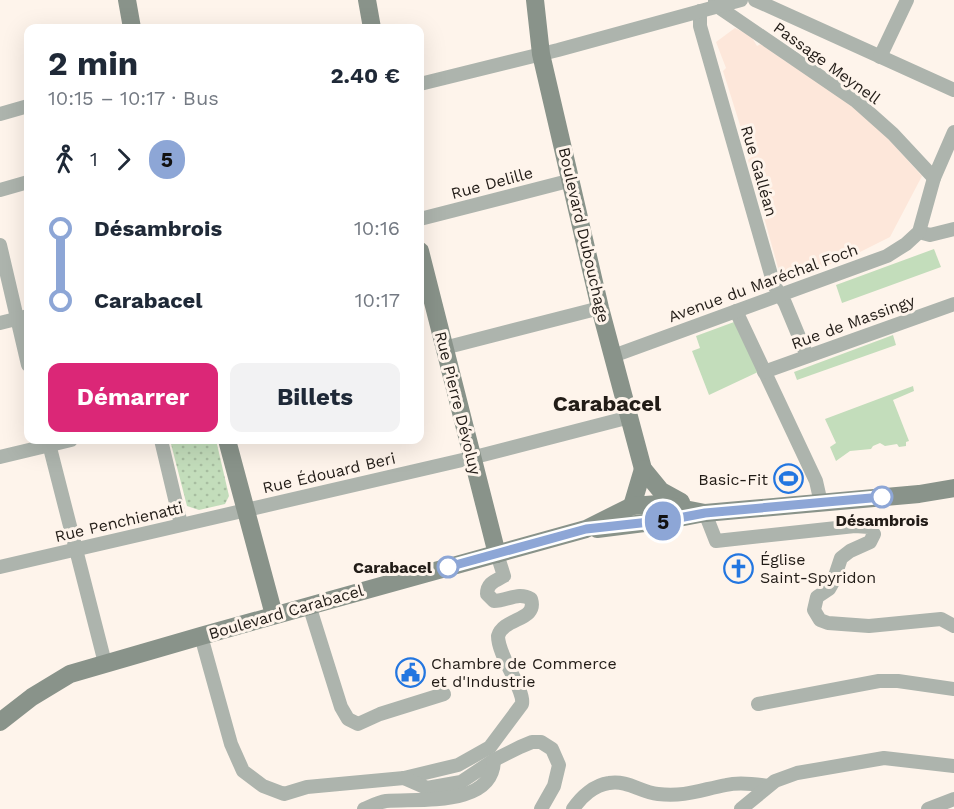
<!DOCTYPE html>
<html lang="fr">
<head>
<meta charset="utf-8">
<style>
	:root { --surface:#fff; --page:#f2f2f3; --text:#1f2937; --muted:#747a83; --accent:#db2777 }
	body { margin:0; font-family:"Work Sans",sans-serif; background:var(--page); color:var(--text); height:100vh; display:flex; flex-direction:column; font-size:22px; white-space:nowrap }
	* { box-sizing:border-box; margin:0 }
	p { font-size:20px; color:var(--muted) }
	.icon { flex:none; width:33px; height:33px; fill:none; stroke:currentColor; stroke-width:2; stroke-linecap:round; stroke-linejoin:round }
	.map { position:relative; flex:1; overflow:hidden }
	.details { position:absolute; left:24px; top:24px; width:400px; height:420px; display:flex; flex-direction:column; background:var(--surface); border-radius:12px; box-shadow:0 6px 24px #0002 }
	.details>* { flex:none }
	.badge { padding:0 12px; border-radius:20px; font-size:21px; line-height:39px }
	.map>.badge { position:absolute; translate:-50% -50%; box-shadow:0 0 0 3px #fff }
	.legs { display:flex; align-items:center; gap:9px; height:66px; padding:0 24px; font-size:20px }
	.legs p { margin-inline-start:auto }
	.headline { display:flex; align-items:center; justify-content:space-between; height:102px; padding:0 24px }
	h1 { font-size:33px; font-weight:700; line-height:45px }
	.button { display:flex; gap:12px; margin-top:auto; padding:12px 24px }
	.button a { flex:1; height:69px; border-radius:12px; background:var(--accent); color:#fff; font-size:24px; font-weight:700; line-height:69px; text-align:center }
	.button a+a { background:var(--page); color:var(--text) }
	ul { padding:0 24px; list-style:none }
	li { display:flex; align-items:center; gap:21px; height:72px; font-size:22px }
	li i { display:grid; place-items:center; width:9px; height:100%; margin:0 8px; background:currentColor }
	li i::after { content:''; width:15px; height:15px; margin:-8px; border:4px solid; border-radius:50%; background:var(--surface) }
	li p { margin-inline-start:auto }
	li:first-child i { background:linear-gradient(#0000 50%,currentColor 0) }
	li:last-child i { background:linear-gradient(currentColor 50%,#0000 0) }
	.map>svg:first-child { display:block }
	.education { fill:#fde7da }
	.green { fill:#c3ddbb }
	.park { fill:url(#park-dots) }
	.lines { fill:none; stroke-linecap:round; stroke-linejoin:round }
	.street { stroke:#adb4ad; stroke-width:14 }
	.secondary { stroke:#89938a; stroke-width:18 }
	.line-1-casing { stroke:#fff; stroke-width:14 }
	.line-1 { stroke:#8da6d6; stroke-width:9 }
	.stop-1-dot { fill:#fff; stroke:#8da6d6; stroke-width:3 }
	.labels { text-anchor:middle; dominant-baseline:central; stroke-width:6; stroke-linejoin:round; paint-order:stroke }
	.street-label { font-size:16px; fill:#221c17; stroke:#fef4eb }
	.poi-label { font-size:16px; fill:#221c17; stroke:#fef4eb; text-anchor:start }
	.stop-label { font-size:16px; font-weight:bold; fill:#221c17; stroke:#fef4eb }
	.district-label { font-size:22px; font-weight:bold; fill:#221c17; stroke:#fef4eb }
</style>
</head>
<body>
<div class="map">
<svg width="954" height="809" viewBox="0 0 954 809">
	<defs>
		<pattern id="park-dots" width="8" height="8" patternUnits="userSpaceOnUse" patternTransform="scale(1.5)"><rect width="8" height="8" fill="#c3ddbb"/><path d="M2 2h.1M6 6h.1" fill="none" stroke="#a7bda0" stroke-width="1.8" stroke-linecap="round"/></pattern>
	</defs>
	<rect width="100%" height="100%" fill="#fef4eb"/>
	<path class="education" d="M735,28l16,8 6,10 4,-2 30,21 1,-1 52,34 38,34 40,44 -32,61 -40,20 -68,25 -34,-122 4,-4 -9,-13 2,-2 -22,-70 3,-3 -10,-26z"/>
	<g class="green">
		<path d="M934,249l7,18 -99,36 -6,-18z"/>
		<path d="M734,322l24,50 -49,23 -17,-44 8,-3 -4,-12z"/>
		<path d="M893,335l3,10 -99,35 -3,-8z"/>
		<path d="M913,386l1,5 -21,9 16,41 -3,1v4l-7,1 -2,-3 -12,2 -5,-3 -7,3 -2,3 -21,2 -14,10 -6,-14 6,-4 -11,-24z"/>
	</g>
	<path class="park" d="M170,440h46l13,56 -4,8 -26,6 -12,-4z"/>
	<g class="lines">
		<g class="street">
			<path d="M755,0l199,90"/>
			<path d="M715,1l2,5 139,95 37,33 41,44"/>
			<path d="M700,11v15l74,259 11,18 22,53"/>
			<path d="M880,57l27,-57"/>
			<path d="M420,84l138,-34 183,-50"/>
			<path d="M0,114l28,-8"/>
			<path d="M0,190l28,-8"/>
			<path d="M420,219l152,-39"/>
			<path d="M919,232l11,3 24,-6"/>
			<path d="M0,245l28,120"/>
			<path d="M736,311l80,170 5,22"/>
			<path d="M0,323l28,-7"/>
			<path d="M444,348l156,-40"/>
			<path d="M613,356l274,-100 19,-12 13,-12 15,-54 20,-46"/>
			<path d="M764,372l190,-68"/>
			<path d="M48,440l57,223"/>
			<path d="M161,440l20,84"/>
			<path d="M0,457l71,-17"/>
			<path d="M705,513l11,28 139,-15 14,1 5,7 -4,8 -20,9 -9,7 -8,24 -4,7 -12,8 -3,13 6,10 8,3 41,3 72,-7 13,7"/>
			<path d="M0,567l471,-109 159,-41"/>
			<path d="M309,605l32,102 7,12 10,5 22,-10 64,-20"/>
			<path d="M201,636l30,108 12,27 20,15 21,8 23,-7 97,-9 54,-13 32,-18 32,-43c3,-15 -24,-47 -24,-68 6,-19 40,-15 33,-37 -13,-8 -23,2 -37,2l-7,-7c0,-11 8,-13 17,-18l-7,-22"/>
			<path d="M758,704l121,-23h19l56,8"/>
			<path d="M404,778l23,10 34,-6 33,-22 26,-13 12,-5h9l11,7 7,16 -5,21 -13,23"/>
			<path d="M364,809c7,-3 15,-7 22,-8 32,-3 107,7 108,-41"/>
			<path d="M573,809c8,-12 21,-24 36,-26 19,-3 31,9 49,11 27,3 42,-4 68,-9 13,-3 29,-1 42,1"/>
			<path d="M741,809l34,-28 22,-8 87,-15 70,8"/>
			<path d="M928,809l26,-10"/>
		</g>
		<g class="secondary">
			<path d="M127,0l5,28"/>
			<path d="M367,0l5,28"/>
			<path d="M535,0l6,54 59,254 43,161 18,22 20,11"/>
			<path d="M420,251l77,303"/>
			<path d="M227,440l47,175"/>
			<path d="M632,506l11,-37"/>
			<path d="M597,529l71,-9 37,-7 214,-19 35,-6"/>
			<path d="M0,722l32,-25 38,-23 131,-38 385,-107 46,-23 27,-2 46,9"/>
		</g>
	</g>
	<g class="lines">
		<defs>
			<path id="line-1" d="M448,567l138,-38 82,-9 37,-7 177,-16"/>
		</defs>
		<use href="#line-1" class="line-1-casing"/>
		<use href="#line-1" class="line-1"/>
	</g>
	<defs>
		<symbol id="stadium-ring" viewBox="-11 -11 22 22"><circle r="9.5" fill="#fef4eb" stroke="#2376e0" stroke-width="1.5"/><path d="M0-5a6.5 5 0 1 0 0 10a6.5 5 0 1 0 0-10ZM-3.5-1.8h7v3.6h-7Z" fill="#2376e0"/></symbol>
		<symbol id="church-ring" viewBox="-11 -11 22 22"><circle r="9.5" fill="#fef4eb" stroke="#2376e0" stroke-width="1.5"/><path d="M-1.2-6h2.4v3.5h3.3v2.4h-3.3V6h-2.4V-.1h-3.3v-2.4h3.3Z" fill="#2376e0"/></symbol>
		<symbol id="civic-ring" viewBox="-11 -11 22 22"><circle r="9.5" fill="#fef4eb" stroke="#2376e0" stroke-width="1.5"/><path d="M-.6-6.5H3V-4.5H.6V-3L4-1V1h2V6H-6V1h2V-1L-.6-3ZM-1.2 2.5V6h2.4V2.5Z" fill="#2376e0"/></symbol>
	</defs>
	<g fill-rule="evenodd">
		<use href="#stadium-ring" x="772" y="462" width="33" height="33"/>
		<use href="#church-ring" x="722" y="552" width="33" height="33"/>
		<use href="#civic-ring" x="394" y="656" width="33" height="33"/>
	</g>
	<g class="stop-1-dot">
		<circle cx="882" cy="497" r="10"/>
		<circle cx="448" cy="567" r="10"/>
	</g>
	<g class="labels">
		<g class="street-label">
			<text transform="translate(827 63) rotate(36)">Passage Meynell</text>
			<text transform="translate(759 171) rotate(74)">Rue Galléan</text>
			<text transform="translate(492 183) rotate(-15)">Rue Delille</text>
			<text transform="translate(584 235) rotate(77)">Boulevard Dubouchage</text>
			<text transform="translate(763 283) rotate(-20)">Avenue du Maréchal Foch</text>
			<text transform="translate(853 322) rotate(-20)">Rue de Massingy</text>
			<text transform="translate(458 403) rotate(76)">Rue Pierre Dévoluy</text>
			<text transform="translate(329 473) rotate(-13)">Rue Édouard Beri</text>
			<text transform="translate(119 522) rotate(-13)">Rue Penchienatti</text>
			<text transform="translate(286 612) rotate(-16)">Boulevard Carabacel</text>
		</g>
		<g class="poi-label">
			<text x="768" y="479" text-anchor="end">Basic-Fit</text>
			<text x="760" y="559">Église<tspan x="760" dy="18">Saint-Spyridon</tspan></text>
			<text x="431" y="663">Chambre de Commerce<tspan x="431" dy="18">et d'Industrie</tspan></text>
		</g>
		<g class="stop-label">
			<text x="882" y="520">Désambrois</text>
			<text x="432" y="567" text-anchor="end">Carabacel</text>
		</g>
		<g class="district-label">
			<text x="607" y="403">Carabacel</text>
		</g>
	</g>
</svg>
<b class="badge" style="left:663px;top:521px;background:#8da6d6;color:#111">5</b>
<section class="details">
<div class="headline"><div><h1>2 min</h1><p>10:15 – 10:17 · Bus</p></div><b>2.40 €</b></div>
<div class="legs"><svg class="icon" aria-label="walk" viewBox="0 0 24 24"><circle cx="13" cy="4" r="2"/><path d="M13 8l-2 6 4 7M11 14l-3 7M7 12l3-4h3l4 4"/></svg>1<svg class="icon" aria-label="forward" viewBox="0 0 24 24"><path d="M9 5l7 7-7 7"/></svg><b class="badge" style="background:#8da6d6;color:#111">5</b></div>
<ul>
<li><i style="color:#8da6d6"></i><b>Désambrois</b><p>10:16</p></li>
<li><i style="color:#8da6d6"></i><b>Carabacel</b><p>10:17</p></li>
</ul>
<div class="button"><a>Démarrer</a><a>Billets</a></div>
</section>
</div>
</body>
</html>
